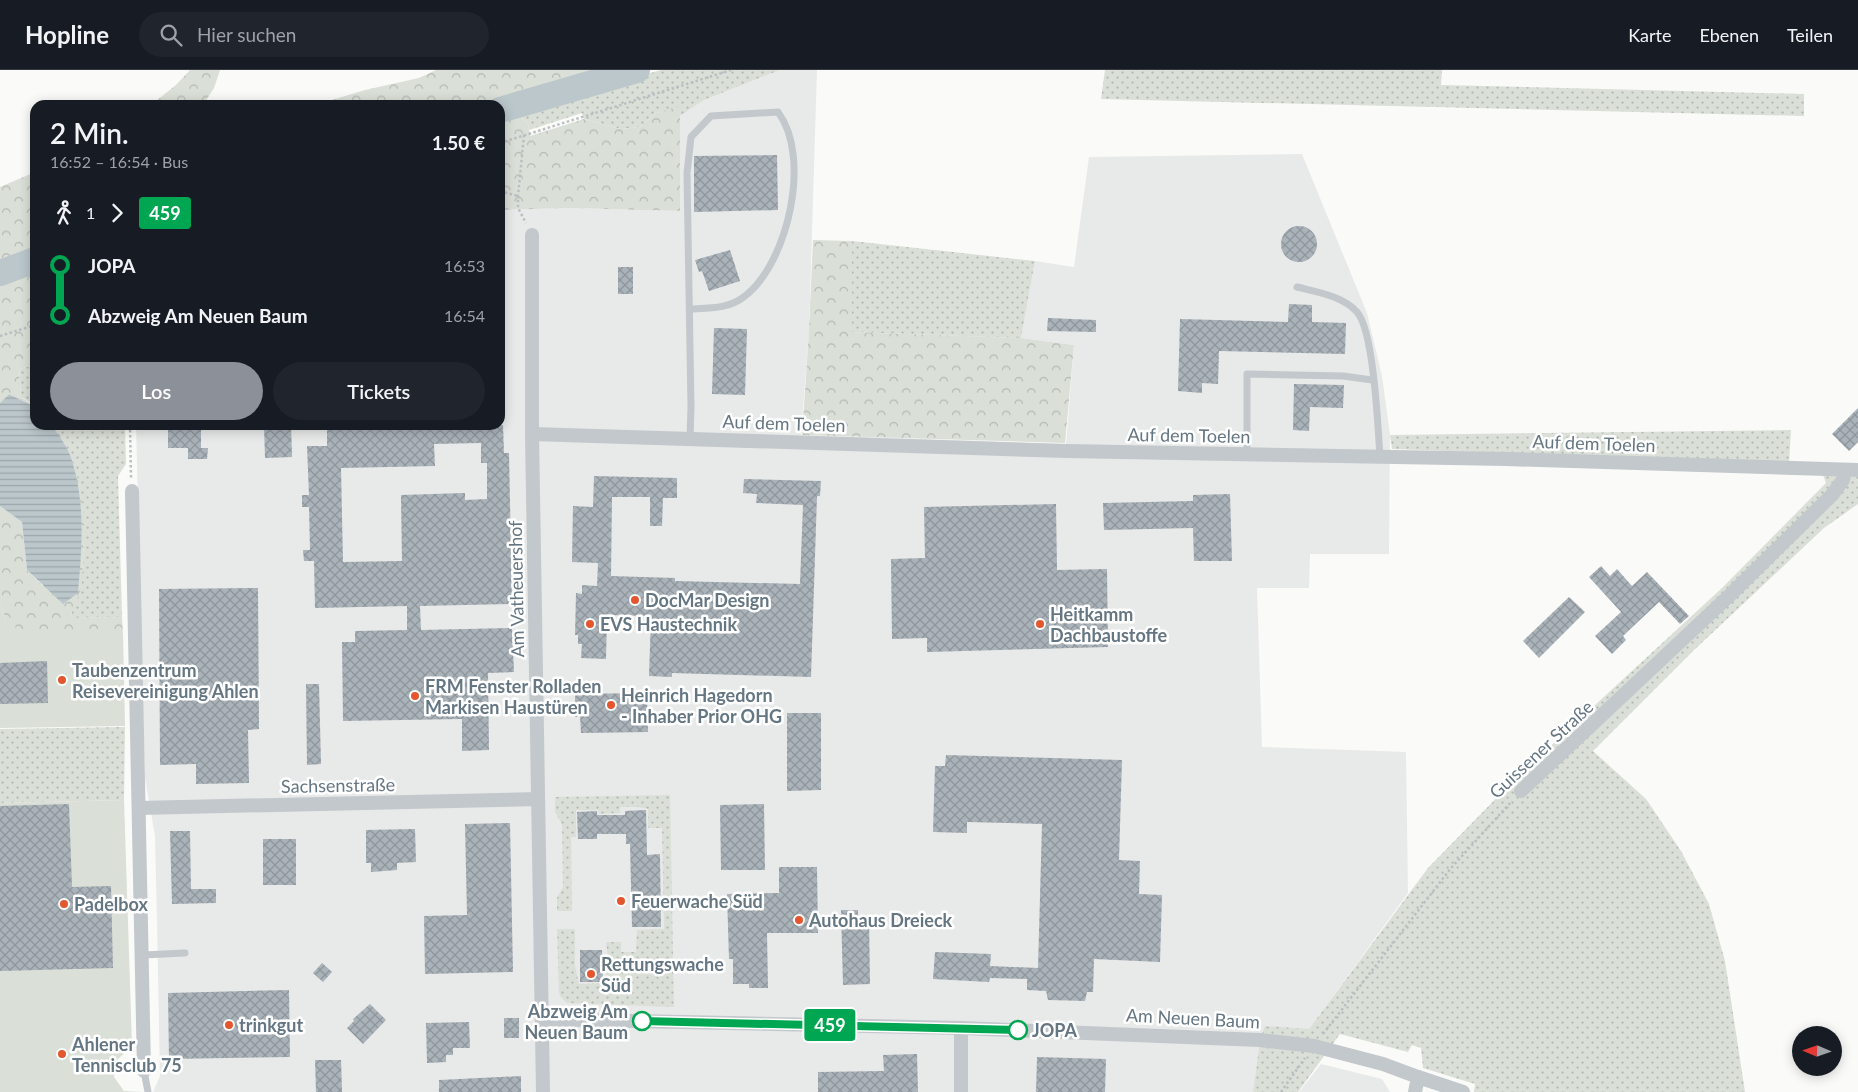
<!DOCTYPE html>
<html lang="de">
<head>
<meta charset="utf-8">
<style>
	:root { --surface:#171b24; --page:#20242c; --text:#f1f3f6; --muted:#9ea1a6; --line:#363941; --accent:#8c9099 }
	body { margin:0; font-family:Lato,sans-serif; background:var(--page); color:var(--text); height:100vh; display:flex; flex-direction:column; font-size:19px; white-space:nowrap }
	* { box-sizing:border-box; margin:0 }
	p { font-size:16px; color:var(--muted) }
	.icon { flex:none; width:28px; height:28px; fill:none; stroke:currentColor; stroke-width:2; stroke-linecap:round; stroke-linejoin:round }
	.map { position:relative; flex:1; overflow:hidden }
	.panel { position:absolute; left:30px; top:30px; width:475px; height:330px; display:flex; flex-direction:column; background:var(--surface); border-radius:15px; box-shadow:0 2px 12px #0003 }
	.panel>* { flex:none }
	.badge { padding:0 10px; border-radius:4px; font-size:18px; line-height:32px }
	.needle { width:32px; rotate:272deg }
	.controls { position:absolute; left:1792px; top:956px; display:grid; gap:10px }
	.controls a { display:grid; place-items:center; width:50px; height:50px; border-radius:50%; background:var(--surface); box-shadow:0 2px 12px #0003; font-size:25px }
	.map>.badge { position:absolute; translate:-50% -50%; box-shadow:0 0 0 2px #fff }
	.legs { display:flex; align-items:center; gap:8px; height:55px; padding:0 20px; font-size:16px }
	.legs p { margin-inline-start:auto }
	.overview { display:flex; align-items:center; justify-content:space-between; height:85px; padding:0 20px }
	h1 { font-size:28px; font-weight:600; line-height:38px }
	.button { display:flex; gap:10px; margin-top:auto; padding:10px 20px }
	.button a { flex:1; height:58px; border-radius:30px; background:var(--accent); color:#fff; font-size:20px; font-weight:600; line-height:58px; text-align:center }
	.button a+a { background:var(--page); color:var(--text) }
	ul { padding:0 20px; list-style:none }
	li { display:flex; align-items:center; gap:18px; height:50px; font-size:19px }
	li i { display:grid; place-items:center; width:8px; height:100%; margin:0 6px; background:currentColor }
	li i::after { content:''; width:12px; height:12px; margin:-6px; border:4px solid; border-radius:50%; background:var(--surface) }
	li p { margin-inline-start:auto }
	li:first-child i { background:linear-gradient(#0000 50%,currentColor 0) }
	li:last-child i { background:linear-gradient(currentColor 50%,#0000 0) }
	header { display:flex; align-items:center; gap:30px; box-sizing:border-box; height:70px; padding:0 25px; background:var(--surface); border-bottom:1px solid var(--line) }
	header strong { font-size:24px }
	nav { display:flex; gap:28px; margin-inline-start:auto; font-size:18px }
	.search { width:350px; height:45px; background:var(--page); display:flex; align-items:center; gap:12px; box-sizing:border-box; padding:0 18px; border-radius:28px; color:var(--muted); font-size:19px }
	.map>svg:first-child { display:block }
	.built { fill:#e8e9e9 }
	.grass { fill:url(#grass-dots) }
	.forest { fill:url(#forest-crowns) }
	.garden { fill:#dadfd7 }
	.water { fill:url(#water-rules) }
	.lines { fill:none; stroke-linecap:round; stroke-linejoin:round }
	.river { stroke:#bbc7cb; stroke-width:26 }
	.building { fill:url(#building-cross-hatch); fill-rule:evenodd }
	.path { stroke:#bbbfc2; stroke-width:2.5; stroke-dasharray:2.5 2.5; stroke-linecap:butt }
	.lane { stroke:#c3c8cc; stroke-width:7 }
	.street { stroke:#c3c8cc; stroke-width:14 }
	.line-1-casing { stroke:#fff; stroke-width:11 }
	.line-1 { stroke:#00a651; stroke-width:8 }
	.poi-dot { fill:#e4572e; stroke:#fff; stroke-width:2 }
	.stop-1-dot { fill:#fff; stroke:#00a651; stroke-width:2.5 }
	.labels { text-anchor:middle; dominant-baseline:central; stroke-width:5; stroke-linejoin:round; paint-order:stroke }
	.street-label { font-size:18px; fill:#657683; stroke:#fff }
	.poi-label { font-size:18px; font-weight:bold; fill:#657683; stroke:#fff; text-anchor:start }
	.stop-label { font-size:18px; font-weight:bold; fill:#657683; stroke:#fff; text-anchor:end }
</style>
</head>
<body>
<header>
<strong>Hopline</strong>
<div class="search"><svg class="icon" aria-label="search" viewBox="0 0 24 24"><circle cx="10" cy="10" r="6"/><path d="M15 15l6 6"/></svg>Hier suchen</div>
<nav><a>Karte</a><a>Ebenen</a><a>Teilen</a></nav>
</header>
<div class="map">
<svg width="1858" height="1022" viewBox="0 0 1858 1022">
	<defs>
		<pattern id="grass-dots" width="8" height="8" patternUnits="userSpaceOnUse" patternTransform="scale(1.25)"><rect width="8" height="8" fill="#dadfd7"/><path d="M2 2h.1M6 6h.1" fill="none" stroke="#b4b9b4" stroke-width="1.8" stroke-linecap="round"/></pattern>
		<pattern id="forest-crowns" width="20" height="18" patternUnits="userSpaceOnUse" patternTransform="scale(1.25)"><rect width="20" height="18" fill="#dadfd7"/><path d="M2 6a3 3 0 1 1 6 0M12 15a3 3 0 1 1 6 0" fill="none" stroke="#b4b9b4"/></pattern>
		<pattern id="water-rules" width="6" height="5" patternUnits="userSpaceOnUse" patternTransform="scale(1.25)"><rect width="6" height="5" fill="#bbc7cb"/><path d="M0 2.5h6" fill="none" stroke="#9ca6aa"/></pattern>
		<pattern id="building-cross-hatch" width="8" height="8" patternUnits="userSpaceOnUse" patternTransform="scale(1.25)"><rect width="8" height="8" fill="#aab3b9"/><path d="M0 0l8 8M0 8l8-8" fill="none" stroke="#8e969c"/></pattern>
	</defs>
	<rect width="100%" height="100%" fill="#fafaf8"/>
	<g class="built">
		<path d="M780,0h37l-8,261 -8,104 265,9 8,-99 -53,-7 14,-77 39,6 15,-110 213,-3 65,159 15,63 8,59 -1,119h-79l-1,34h-52l5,159 144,5 2,141 -99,136 -49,11 -7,52h-1100l7,-16 -3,-155 -2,-85 -10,-58 -9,-353h364v-215l70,-2 110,3v-95l24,-16z"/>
		<path d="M1321,994l61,15 8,13h-91z"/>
	</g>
	<g class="grass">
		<path d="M661,0h119l-76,30 -24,16v-9l-24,6 -16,14 -19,2 -37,-10 -2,-6 -53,17 -1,-6 -12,-12z"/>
		<path d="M1105,0h337l-1,15 363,9v22l-703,-17z"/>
		<path d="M852,171l183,20 -14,77 -170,-6z"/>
		<path d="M35,294v41l-14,-8 -2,-28z"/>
		<path d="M55,355h70l1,39 -8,12 4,141 -51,1 1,-9 9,-20 3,-45z"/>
		<path d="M1791,360l-2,33 -397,-14 -2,-14z"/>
		<path d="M1823,405l35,2v27l-34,24 -131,123 -100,100 53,48 35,52 28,53 16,57 20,131h-271l1,-8 -52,-16 -2,-20 -9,-3 -4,7 -68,-18 -42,58h-45l7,-52 5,-14 44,3 119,-161 89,-91 205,-189 104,-105z"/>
		<path d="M125,657l-1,73 -124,3v-74z"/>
		<path d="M670,725l4,212 -107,-4 -7,-7 -1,-5 -2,-62h18v37l4,18 26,-1v-16h4l-3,-25h15v10h15l1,-22 27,-1 -2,-101h-14v-19l-10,-2h-18v6l-21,1 -1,-4h-22v27h-5l1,74h-15v-13l6,-11 -1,-63 -7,-12v-15z"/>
	</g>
	<g class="forest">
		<path d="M190,0h30l-6,18 -11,17h-52l25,-20z"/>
		<path d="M436,0h176l-99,30 3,12 12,12 2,12 54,-17 37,10 19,-2 16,-14 24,-7v105l-110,-3 -70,2v-105h-185l50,-15 54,-12z"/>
		<path d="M35,102v192l-16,5 2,28 14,10 -26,-13 -9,9v-216z"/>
		<path d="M813,170l39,1v91l169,6 53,7 -9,98 -263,-8 7,-104z"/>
		<path d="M52,355h3c26,47 32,80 28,133 -1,10 0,22 -2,31 -3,11 -9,18 -10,29l51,-1 1,17h-107l-10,-14 -6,-18v-96l22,16 5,48 16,16 26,-133z"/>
	</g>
	<g class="garden">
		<path d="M0,532l6,18h9l1,14h107l2,92 -125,2z"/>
		<path d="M124,730l8,246 -16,15 -2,16 10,14 20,1h-144v-289z"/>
	</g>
	<path class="water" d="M9,324l26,13v18h17c6,10 14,20 18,30 16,45 12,91 8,138l-15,11 -36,-34 -5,-48 -22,-16v-103z"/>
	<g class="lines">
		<g class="river">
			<path d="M500,40l137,-40"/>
			<path d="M0,203l35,-13"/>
		</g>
	</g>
	<g class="building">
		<path d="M777,85l1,55 -84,2v-56z"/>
		<circle cx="1299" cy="174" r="18"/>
		<path d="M730,180l10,31 -31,10 -7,-20 -3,1 -4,-12z"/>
		<rect x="618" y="197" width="15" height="27"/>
		<path d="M1289,234l23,1v17l34,1 -1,31 -126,-3 -1,33 -16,-1v10l-24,-2 2,-72 108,3z"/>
		<path d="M1048,248l48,2v12l-49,-1z"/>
		<path d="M714,258l33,1 -2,66 -33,-1z"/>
		<path d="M1294,314l50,1 -1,23 -33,-1 -1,24 -16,-1z"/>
		<path d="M1858,338v34l-9,9 -17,-17z"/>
		<path d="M168,355h33v23h7l-1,11h-19v-11h-20z"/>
		<path d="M264,355h27l1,32 -27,1z"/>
		<path d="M327,355h176l1,28h5l3,151 -92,2 1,24 91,-2 2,44 -26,1 1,77 -27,1v-32l-119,2 -1,-79h13v-11l52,-1v-24l-92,2 -1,-47h-10l-1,-11h7l-1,-43h-7v-12h7l-2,-49h20zM481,373v20h6v36l-22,1v-7l-64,2 1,66 -59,1 -2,-94 94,-2 -1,-22z"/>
		<path d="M594,406l83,2v20h-14l-1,28h-12v-29h-38l-1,79 64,2v3l125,3 3,-79 -47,-2 1,-9 -14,-1 1,-14 77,2 -1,15h-3l-6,181 -139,-4v4l-23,-1 2,-60 -44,-1 -1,44 -25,-1 1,-14h-4v-9h-3l1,-42 6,1v-9l15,1 1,-23 -26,-1 1,-56 20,1z"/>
		<path d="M1230,424l2,67h-38l-1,-33 -89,2 -1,-27 90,-2v-6z"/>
		<path d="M1056,434l1,66 50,-1 1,78 -181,5v-14l-35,1 -1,-80 34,-1 -1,-51z"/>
		<path d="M1601,496l9,10 7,-7 15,17 15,-14 42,44 -9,8 -21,-22 -36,34 3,4 -14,14 -17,-18 26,-24 -32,-35z"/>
		<path d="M258,518l1,141 -11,1 1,53 -53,1v-20l-36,1 -1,-176z"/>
		<path d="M1569,527l16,15 -46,46 -16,-17z"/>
		<path d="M47,591l1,42 -48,1v-41z"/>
		<path d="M306,614h13l2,80 -14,1z"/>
		<path d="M647,623l1,39 -67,1 -1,-17 -5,1v-23z"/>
		<path d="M787,643h34v77l-34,1z"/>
		<path d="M946,685l176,5 -3,100 21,1 -1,33 23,1 -2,67 -66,-3 -1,33h-6l-2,9 -37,-1 -2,-9 -19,-1v-11l-37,-1 -1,4 -56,-3 2,-27 56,2 -1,12 48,2 4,-144 -75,-2v11l-34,-1 2,-66h10z"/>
		<path d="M69,734l3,83 39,-1 2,82 -113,3v-165z"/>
		<path d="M764,734l1,66h-44l-1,-65z"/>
		<path d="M646,740l1,45 13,-1 1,73h-29l-2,-83h-4v-10h-29v5h-19l-1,-27 20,-1v4h28v-4z"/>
		<path d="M510,753l3,149 -88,2 -1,-58 43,-1 -2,-91z"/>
		<path d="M415,759l1,33 -19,1v7l-26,2v-9h-5v-33z"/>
		<path d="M170,761h20l1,58h25v14l-44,1z"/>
		<rect x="263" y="769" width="33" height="46"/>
		<path d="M779,797h38l1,66h-51l1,55h-19v-4h-16v-25h-4l-2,-65 52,-1z"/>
		<path d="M841,840h17v8h11l1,66 -27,1z"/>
		<path d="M580,880h22l1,32h-23z"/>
		<path d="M322,893l10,9 -9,10 -10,-9z"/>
		<path d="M289,920l1,67 -121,2 -1,-66z"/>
		<path d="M370,934l16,16 -23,24 -16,-16 7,-7 -1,-2z"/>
		<rect x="504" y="948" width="15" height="20"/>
		<path d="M469,952l1,26h-17v7h-7v7l-19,1 -1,-40z"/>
		<path d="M917,984l1,38h-100v-20l66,-1 -1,-16z"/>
		<path d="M1037,987l69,2 -1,33h-69z"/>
		<path d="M315,990h26l1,32h-26z"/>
		<path d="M521,1006v16h-82v-12z"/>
	</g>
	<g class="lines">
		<g class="path">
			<path d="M524,65l-6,61v12l8,15"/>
			<path d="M500,73l231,-73"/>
			<path d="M500,121l18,5"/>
			<path d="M0,266l35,-11"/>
			<path d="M130,355l1,53"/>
			<path d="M1323,964l128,-166 61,-67"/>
			<path d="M1281,1022l24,-34"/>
		</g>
		<g class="lane">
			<path d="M1297,217c20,5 46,9 60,25 17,19 21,117 23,145"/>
			<path d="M690,369l1,-32 -4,-234 4,-36 20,-21 67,-4c34,45 10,151 -33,184 -16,13 -35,12 -55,13"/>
			<path d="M1247,384v-80l96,2 29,4"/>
			<path d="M143,885l42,-2"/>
			<path d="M144,1001l4,21"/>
		</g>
		<g class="street">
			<path d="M532,165v199l11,658"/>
			<path d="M532,364l535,17 439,8 352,11"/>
			<path d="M132,421l12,580"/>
			<path d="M1521,721l208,-195 103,-101 11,-15 2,-10"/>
			<path d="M139,738l399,-9"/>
			<path d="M542,949l419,9 299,12 54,6 69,18 35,13 -3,15"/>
			<path d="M961,958v64"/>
			<path d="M1418,1007l45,15"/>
		</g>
	</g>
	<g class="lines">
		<defs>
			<path id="line-1" d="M642,951l376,9"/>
		</defs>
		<use href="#line-1" class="line-1-casing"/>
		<use href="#line-1" class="line-1"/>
	</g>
	<g class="poi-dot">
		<circle cx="635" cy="530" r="5"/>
		<circle cx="590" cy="554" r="5"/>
		<circle cx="1040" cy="554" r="5"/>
		<circle cx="62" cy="610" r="5"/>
		<circle cx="415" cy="626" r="5"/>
		<circle cx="611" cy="635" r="5"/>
		<circle cx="621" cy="831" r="5"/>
		<circle cx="64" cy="834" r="5"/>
		<circle cx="799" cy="850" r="5"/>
		<circle cx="591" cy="904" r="5"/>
		<circle cx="229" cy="955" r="5"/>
		<circle cx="62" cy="984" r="5"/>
	</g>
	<g class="stop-1-dot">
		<circle cx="642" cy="951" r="9"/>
		<circle cx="1018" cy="960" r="9"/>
	</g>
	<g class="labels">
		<g class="street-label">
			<text transform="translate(784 353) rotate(2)">Auf dem Toelen</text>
			<text transform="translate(1189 365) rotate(1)">Auf dem Toelen</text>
			<text transform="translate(1594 373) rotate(2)">Auf dem Toelen</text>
			<text transform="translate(516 519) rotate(-91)">Am Vatheuershof</text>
			<text transform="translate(1541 679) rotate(-43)">Guissener Straße</text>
			<text transform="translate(338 715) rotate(-1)">Sachsenstraße</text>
			<text transform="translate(1193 948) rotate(3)">Am Neuen Baum</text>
		</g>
		<g class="poi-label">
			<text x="645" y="530">DocMar Design</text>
			<text x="1050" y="544">Heitkamm<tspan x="1050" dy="21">Dachbaustoffe</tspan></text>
			<text x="600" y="554">EVS Haustechnik</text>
			<text x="72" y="600">Taubenzentrum<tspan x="72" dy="21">Reisevereinigung Ahlen</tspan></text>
			<text x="425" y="616">FRM Fenster Rolladen<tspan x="425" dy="21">Markisen Haustüren</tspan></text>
			<text x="621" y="625">Heinrich Hagedorn<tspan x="621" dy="21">- Inhaber Prior OHG</tspan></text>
			<text x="631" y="831">Feuerwache Süd</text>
			<text x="74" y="834">Padelbox</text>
			<text x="809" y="850">Autohaus Dreieck</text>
			<text x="601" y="894">Rettungswache<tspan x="601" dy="21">Süd</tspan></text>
			<text x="239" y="955">trinkgut</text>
			<text x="72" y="974">Ahlener<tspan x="72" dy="21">Tennisclub 75</tspan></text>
		</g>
		<g class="stop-label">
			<text x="628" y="941">Abzweig Am<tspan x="628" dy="21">Neuen Baum</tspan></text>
			<text x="1032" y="960" text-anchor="start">JOPA</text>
		</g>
	</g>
</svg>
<div class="controls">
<a><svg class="needle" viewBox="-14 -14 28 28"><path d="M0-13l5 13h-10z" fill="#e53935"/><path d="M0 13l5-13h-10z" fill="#9ea1a6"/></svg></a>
</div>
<b class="badge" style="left:830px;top:955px;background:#00a651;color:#fff">459</b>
<section class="panel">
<div class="overview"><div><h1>2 Min.</h1><p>16:52 – 16:54 · Bus</p></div><b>1.50 €</b></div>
<div class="legs"><svg class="icon" aria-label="walk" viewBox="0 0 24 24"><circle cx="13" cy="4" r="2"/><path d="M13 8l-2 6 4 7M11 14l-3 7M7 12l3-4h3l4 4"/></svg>1<svg class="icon" aria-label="forward" viewBox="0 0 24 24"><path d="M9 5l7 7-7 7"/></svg><b class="badge" style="background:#00a651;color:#fff">459</b></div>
<ul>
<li><i style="color:#00a651"></i><b>JOPA</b><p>16:53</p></li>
<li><i style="color:#00a651"></i><b>Abzweig Am Neuen Baum</b><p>16:54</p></li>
</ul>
<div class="button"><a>Los</a><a>Tickets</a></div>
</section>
</div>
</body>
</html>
